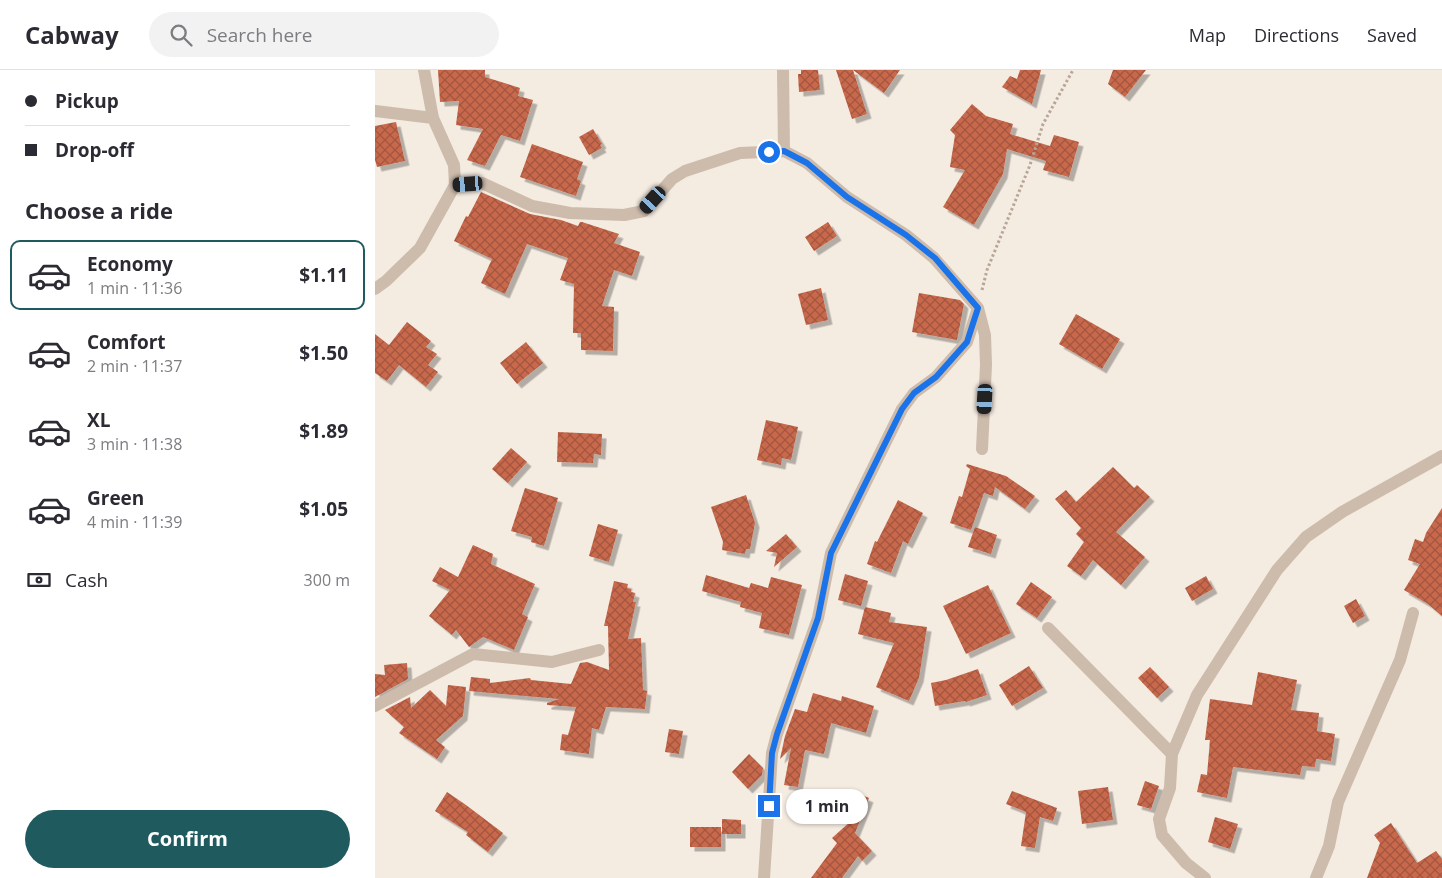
<!DOCTYPE html>
<html lang="en">
<head>
<meta charset="utf-8">
<style>
	body { margin:0; font-family:"Open Sans",sans-serif; background:#f2f2f3; color:#2b2b33; height:100vh; display:flex; flex-direction:column; font-size:19px; white-space:nowrap }
	* { box-sizing:border-box; margin:0 }
	p { font-size:16px; color:#7c7c81 }
	.icon { flex:none; width:28px; height:28px; fill:none; stroke:currentColor; stroke-width:2; stroke-linecap:round; stroke-linejoin:round }
	.map { position:relative; flex:1; overflow:hidden }
	.panel { display:flex; flex-direction:column; background:#fff; width:375px }
	.panel>* { flex:none }
	.top-card { display:grid; align-content:center; height:110px; padding:0 25px; background:#fff }
	.end { position:absolute; width:22px; height:22px; margin:-11px; border:6px solid #1a73e8; background:#fff; box-shadow:0 0 0 2px #fff }
	.from { border-radius:50% }
	.bubble { position:absolute; height:35px; border-radius:18px; background:#fff; box-shadow:0 1px 4px #0004; font-size:16px; font-weight:700; line-height:35px; text-align:center }
	.car { position:absolute; width:15px; height:30px; margin:-15px -8px; border-radius:6px; box-shadow:0 0 4px 1px #0007; background:linear-gradient(#222 24%,#8ab4d8 0 40%,#222 0 76%,#8ab4d8 0 86%,#222 0) }
	.top-card b { display:flex; align-items:center; gap:18px; height:48px; font-size:19px }
	.top-card b+b { border-top:1px solid #e1e1e2 }
	.top-card i { width:12px; height:12px; background:#2b2b33 }
	ul { padding:0; list-style:none }
	li { display:flex; align-items:center; gap:15px; height:70px; margin:0 10px 8px; padding:0 15px; border:2px solid transparent; border-radius:10px }
	li div { flex:1 }
	li b { display:block; font-size:19px }
	li em { font-style:normal; font-weight:700 }
	li.selected { border-color:#1f5a5e }
	li>.icon { width:45px; height:45px; stroke-width:1.5 }
	h2 { padding:0 25px; font-size:22px; line-height:60px }
	.pay { display:flex; align-items:center; gap:12px; height:55px; padding:0 25px; font-size:19px }
	.pay p { margin-inline-start:auto }
	.action { display:flex; gap:10px; margin-top:auto; padding:10px 25px }
	.action a { flex:1; height:58px; border-radius:30px; background:#1f5a5e; color:#fff; font-size:20px; font-weight:700; line-height:58px; text-align:center }
	header { display:flex; align-items:center; gap:30px; box-sizing:border-box; height:70px; padding:0 25px; background:#fff; border-bottom:1px solid #e1e1e2 }
	header strong { font-size:24px }
	nav { display:flex; gap:28px; margin-inline-start:auto; font-size:18px }
	.search { width:350px; height:45px; background:#f2f2f3; display:flex; align-items:center; gap:12px; box-sizing:border-box; padding:0 18px; border-radius:28px; color:#7c7c81; font-size:19px }
	main { display:flex; flex:1; min-height:0 }
	.map>svg:first-child { display:block }
	.building { fill:url(#building-cross-hatch); filter:url(#shadow) }
	.lines { fill:none; stroke-linecap:round; stroke-linejoin:round }
	.path { stroke:#b9a596; stroke-width:3; stroke-dasharray:2.5 2.5; stroke-linecap:butt }
	.minor { stroke:#cdbbac; stroke-width:12 }
	.route { stroke:#1a73e8; stroke-width:6 }
</style>
</head>
<body>
<header>
<strong>Cabway</strong>
<div class="search"><svg class="icon" aria-label="search" viewBox="0 0 24 24"><circle cx="10" cy="10" r="6"/><path d="M15 15l6 6"/></svg>Search here</div>
<nav><a>Map</a><a>Directions</a><a>Saved</a></nav>
</header>
<main>
<section class="panel">
<div class="top-card">
<b><i class="from"></i>Pickup</b>
<b><i></i>Drop-off</b>
</div>
<h2>Choose a ride</h2>
<ul>
<li class="selected"><svg class="icon" aria-label="car" viewBox="0 0 24 24"><path d="M5 17H2v-5l4-1 3-4h7l3 4 3 1v5h-3M9 17h6M6 11h13"/><circle cx="7" cy="17" r="2"/><circle cx="17" cy="17" r="2"/></svg><div><b>Economy</b><p>1 min · 11:36</p></div><em>$1.11</em></li>
<li><svg class="icon" aria-label="car" viewBox="0 0 24 24"><path d="M5 17H2v-5l4-1 3-4h7l3 4 3 1v5h-3M9 17h6M6 11h13"/><circle cx="7" cy="17" r="2"/><circle cx="17" cy="17" r="2"/></svg><div><b>Comfort</b><p>2 min · 11:37</p></div><em>$1.50</em></li>
<li><svg class="icon" aria-label="car" viewBox="0 0 24 24"><path d="M5 17H2v-5l4-1 3-4h7l3 4 3 1v5h-3M9 17h6M6 11h13"/><circle cx="7" cy="17" r="2"/><circle cx="17" cy="17" r="2"/></svg><div><b>XL</b><p>3 min · 11:38</p></div><em>$1.89</em></li>
<li><svg class="icon" aria-label="car" viewBox="0 0 24 24"><path d="M5 17H2v-5l4-1 3-4h7l3 4 3 1v5h-3M9 17h6M6 11h13"/><circle cx="7" cy="17" r="2"/><circle cx="17" cy="17" r="2"/></svg><div><b>Green</b><p>4 min · 11:39</p></div><em>$1.05</em></li>
</ul>
<div class="pay"><svg class="icon" aria-label="cash" viewBox="0 0 24 24"><path d="M3 7h18v10H3z"/><circle cx="12" cy="12" r="2"/></svg>Cash<p>300 m</p></div>
<div class="action"><a>Confirm</a></div>
</section>
<div class="map">
<svg width="1067" height="808" viewBox="0 0 1067 808">
	<defs>
		<pattern id="building-cross-hatch" width="8" height="8" patternUnits="userSpaceOnUse" patternTransform="scale(1.25)"><rect width="8" height="8" fill="#c8694b"/><path d="M0 0l8 8M0 8l8-8" fill="none" stroke="#a4573f"/></pattern>
		<filter id="shadow"><feDropShadow dx="4.5" dy="4.5" stdDeviation="0" flood-color="#0004"/></filter>
	</defs>
	<rect width="100%" height="100%" fill="#f4ebe1"/>
	<path class="building" d="M 63,0 L 110,0 L 110,7 L 145,18 L 143,26 L 158,30 L 145,71 L 126,65 L 110,96 L 92,90 L 108,59 L 81,55 L 84,31 L 65,32 Z
		M 426,0 L 443,0 L 445,20 L 424,22 L 423,4 L 426,4 Z
		M 461,0 L 525,0 L 509,23 L 478,0 L 492,44 L 477,49 Z
		M 645,0 L 666,0 L 657,34 L 627,17 L 635,6 L 642,9 Z
		M 738,0 L 771,0 L 750,27 L 733,14 Z
		M 597,34 L 611,46 L 638,54 L 635,64 L 675,76 L 679,65 L 704,72 L 694,107 L 668,100 L 671,91 L 632,79 L 628,104 L 599,155 L 568,137 L 590,100 L 575,97 L 580,65 L 575,60 Z
		M 21,52 L 30,91 L 2,97 L 0,90 L 0,56 Z
		M 218,59 L 227,74 L 225,75 L 227,78 L 214,85 L 204,67 Z
		M 157,74 L 208,92 L 202,109 L 206,111 L 201,126 L 145,107 Z
		M 106,122 L 155,144 L 186,150 L 203,156 L 205,152 L 207,152 L 244,164 L 239,173 L 265,182 L 257,206 L 239,200 L 227,236 L 239,237 L 238,281 L 206,280 L 206,263 L 198,263 L 199,214 L 185,210 L 193,188 L 152,174 L 130,224 L 106,213 L 117,189 L 79,171 L 91,146 L 93,147 Z
		M 453,152 L 462,166 L 439,181 L 430,167 Z
		M 446,218 L 453,250 L 431,255 L 423,224 Z
		M 544,223 L 585,230 L 589,234 L 582,270 L 537,262 Z
		M 701,244 L 745,269 L 727,299 L 684,274 Z
		M 32,252 L 56,271 L 51,277 L 62,284 L 53,295 L 63,302 L 51,317 L 24,295 L 12,311 L 0,303 L 0,264 L 14,275 Z
		M 151,272 L 168,293 L 142,314 L 125,293 Z
		M 391,350 L 423,357 L 416,390 L 407,388 L 406,395 L 382,390 Z
		M 183,362 L 227,364 L 226,385 L 219,384 L 218,393 L 182,392 Z
		M 136,378 L 152,392 L 133,413 L 117,399 Z
		M 592,394 L 631,406 L 660,426 L 650,439 L 620,417 L 618,426 L 609,423 L 596,460 L 575,453 L 584,426 L 587,427 L 595,399 L 591,396 Z
		M 738,397 L 759,418 L 762,415 L 775,427 L 741,462 L 770,487 L 746,515 L 718,490 L 706,506 L 692,496 L 709,472 L 701,464 L 706,458 L 680,429 L 691,420 L 701,432 Z
		M 150,418 L 183,428 L 169,476 L 156,472 L 157,467 L 136,461 Z
		M 371,425 L 380,453 L 375,479 L 371,479 L 370,484 L 347,480 L 348,472 L 336,437 Z
		M 523,430 L 548,443 L 533,474 L 528,471 L 516,503 L 492,494 L 500,471 L 502,472 Z
		M 1067,438 L 1067,546 L 1053,534 L 1029,520 L 1045,494 L 1033,490 L 1040,469 L 1048,472 L 1051,463 Z
		M 223,454 L 243,460 L 234,492 L 214,486 Z
		M 600,457 L 622,465 L 616,484 L 593,477 Z
		M 411,464 L 422,477 L 399,497 L 402,483 L 391,481 Z
		M 98,475 L 118,484 L 116,494 L 160,514 L 147,544 L 153,547 L 139,580 L 108,567 L 94,577 L 81,560 L 77,565 L 54,546 L 75,520 L 57,511 L 65,497 L 83,507 Z
		M 470,504 L 493,511 L 486,536 L 463,530 Z
		M 331,505 L 374,518 L 376,513 L 393,518 L 396,507 L 427,515 L 414,565 L 384,558 L 387,543 L 365,537 L 366,532 L 327,521 Z
		M 831,506 L 838,519 L 817,531 L 810,518 Z
		M 239,511 L 253,514 L 252,518 L 256,519 L 256,522 L 260,523 L 258,532 L 261,532 L 253,569 L 266,568 L 268,620 L 272,621 L 270,639 L 231,637 L 224,660 L 217,658 L 214,684 L 185,680 L 187,664 L 193,665 L 201,637 L 172,635 L 172,633 L 184,629 L 94,621 L 96,607 L 115,609 L 115,613 L 155,608 L 156,610 L 196,614 L 205,593 L 212,592 L 234,600 L 233,556 L 229,556 Z
		M 656,512 L 677,527 L 662,548 L 641,534 Z
		M 613,515 L 636,563 L 591,584 L 568,536 Z
		M 981,529 L 990,546 L 978,553 L 969,536 Z
		M 490,537 L 516,543 L 514,552 L 552,557 L 544,608 L 534,631 L 501,617 L 519,573 L 483,564 Z
		M 32,593 L 33,609 L 0,627 L 0,604 L 10,605 L 9,595 Z
		M 654,596 L 668,618 L 637,636 L 624,615 Z
		M 775,597 L 794,617 L 782,628 L 763,608 Z
		M 603,599 L 612,625 L 591,632 L 590,631 L 560,636 L 556,613 L 571,610 Z
		M 883,602 L 922,610 L 916,640 L 944,643 L 942,661 L 960,664 L 956,691 L 941,689 L 940,697 L 927,696 L 925,705 L 858,697 L 852,728 L 822,722 L 826,704 L 832,705 L 835,670 L 830,670 L 835,629 L 877,635 Z
		M 73,615 L 91,617 L 88,646 L 61,670 L 70,677 L 62,689 L 24,663 L 29,657 L 10,640 L 35,627 L 36,638 L 55,620 L 71,636 Z
		M 438,623 L 466,631 L 467,626 L 499,636 L 491,663 L 456,653 L 449,684 L 430,680 L 423,717 L 409,715 L 416,678 L 405,689 L 410,666 L 420,639 L 432,642 Z
		M 294,659 L 308,661 L 304,684 L 290,682 Z
		M 374,684 L 388,698 L 387,705 L 373,719 L 357,702 Z
		M 770,711 L 784,716 L 776,739 L 762,735 Z
		M 733,717 L 738,750 L 707,754 L 703,721 Z
		M 475,720 L 494,728 L 480,763 L 497,781 L 487,791 L 483,786 L 467,808 L 436,808 L 462,773 L 457,768 L 477,750 L 465,745 Z
		M 637,721 L 682,738 L 678,751 L 665,747 L 660,778 L 646,776 L 651,742 L 631,734 Z
		M 72,722 L 91,735 L 128,763 L 113,782 L 91,765 L 93,762 L 60,741 Z
		M 840,747 L 863,754 L 855,779 L 833,772 Z
		M 347,749 L 366,750 L 366,764 L 347,764 Z
		M 1016,753 L 1042,793 L 1061,781 L 1067,789 L 1067,808 L 992,808 L 1005,773 L 999,765 Z
		M 315,757 L 346,757 L 346,777 L 315,777 Z"/>
	<g class="lines">
		<path class="path" d="M 607,220 L 612,200 L 655,95 L 668,54 L 698,0"/>
		<path class="minor" d="M 408,0 L 409,81
			M 0,41 L 58,48
			M 80,115 L 107,113 L 157,136 L 195,143 L 249,145 L 269,141 L 297,109 L 310,101 L 365,83 L 409,81 L 432,93 L 472,127 L 531,165 L 559,188 L 603,238 L 610,265 L 611,295 L 607,379
			M 0,219 L 11,211 L 45,178 L 80,115 L 79,95 L 58,48 L 49,0
			M 673,558 L 797,684 L 795,718 L 784,749 L 787,765 L 811,793 L 830,808
			M 0,636 L 98,584 L 177,592 L 224,580
			M 797,684 L 822,625 L 902,500 L 931,467 L 967,442 L 1067,386
			M 389,808 L 397,683 L 402,664 L 443,548 L 456,483 L 527,339 L 539,323 L 561,307 L 592,272 L 603,238
			M 941,808 L 954,776 L 963,732 L 1025,590 L 1038,543"/>
	</g>
	<g class="lines">
		<path class="route" d="M 394,736 L 397,683 L 402,664 L 443,548 L 456,483 L 527,339 L 539,323 L 561,307 L 592,272 L 603,238 L 560,188 L 531,165 L 472,127 L 432,93 L 409,81 L 394,82"/>
	</g>
</svg>
<i class="end from" style="left:394px;top:82px"></i>
<i class="end" style="left:394px;top:736px"></i>
<div class="bubble" style="left:411px;top:719px;width:82px">1 min</div>
<i class="car" style="left:93px;top:114px;rotate:266deg"></i>
<i class="car" style="left:278px;top:130px;rotate:222deg"></i>
<i class="car" style="left:610px;top:329px;rotate:183deg"></i>
</div>
</main>
</body>
</html>
